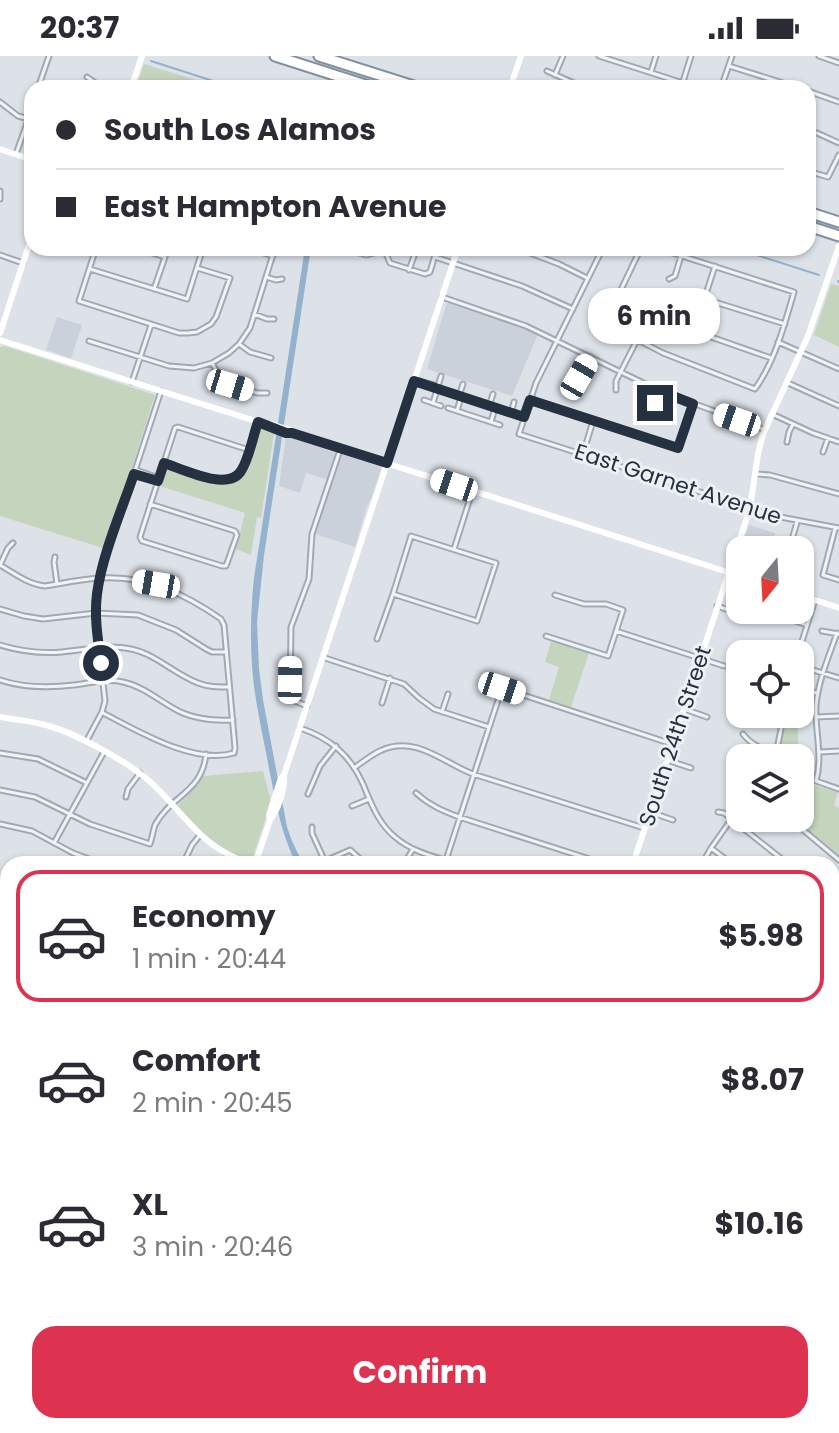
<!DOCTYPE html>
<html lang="en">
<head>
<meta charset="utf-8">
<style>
	body { margin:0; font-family:Poppins,sans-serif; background:#f2f2f3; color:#2b2b33; height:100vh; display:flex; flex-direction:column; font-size:30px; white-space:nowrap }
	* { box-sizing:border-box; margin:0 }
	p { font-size:26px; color:#7c7c81 }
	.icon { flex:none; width:44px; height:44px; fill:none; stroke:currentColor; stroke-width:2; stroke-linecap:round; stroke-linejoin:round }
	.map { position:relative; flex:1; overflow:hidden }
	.details { position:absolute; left:0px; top:800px; width:840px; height:578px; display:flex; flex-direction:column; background:#fff; border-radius:24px 24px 0 0; box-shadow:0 2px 6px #0004 }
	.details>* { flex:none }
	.hud { position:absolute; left:24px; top:24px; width:792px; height:176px; border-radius:24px; box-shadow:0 2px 6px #0004; display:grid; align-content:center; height:176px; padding:0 32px; background:#fff }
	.needle { width:52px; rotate:198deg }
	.buttons { position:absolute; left:726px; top:480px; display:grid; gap:16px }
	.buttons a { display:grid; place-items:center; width:88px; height:88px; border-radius:16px; background:#fff; box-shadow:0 2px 6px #0004; font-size:40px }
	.end { position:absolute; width:36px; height:36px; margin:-18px; border:10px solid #253041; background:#fff; box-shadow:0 0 0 4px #fff }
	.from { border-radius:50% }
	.bubble { position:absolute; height:56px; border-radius:24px; background:#fff; box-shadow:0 2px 6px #0004; font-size:26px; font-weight:700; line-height:56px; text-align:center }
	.car { position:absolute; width:24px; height:48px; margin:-24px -12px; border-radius:10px; box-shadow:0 0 6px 2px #0007; background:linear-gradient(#fff 24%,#345 0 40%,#fff 0 76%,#345 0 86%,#fff 0) }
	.hud b { display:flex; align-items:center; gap:28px; height:76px; font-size:30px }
	.hud b+b { border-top:2px solid #e1e1e2 }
	.hud i { width:20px; height:20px; background:#2b2b33 }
	ul { padding:14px 0 0; list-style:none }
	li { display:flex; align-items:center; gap:24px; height:132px; margin:0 16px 12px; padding:0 16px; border:4px solid transparent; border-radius:24px }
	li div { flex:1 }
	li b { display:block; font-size:30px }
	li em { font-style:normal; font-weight:700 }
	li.selected { border-color:#dd3351 }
	li>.icon { width:72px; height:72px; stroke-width:1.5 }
	.action { display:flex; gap:16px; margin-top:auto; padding:16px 32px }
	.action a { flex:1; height:92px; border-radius:24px; background:#dd3351; color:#fff; font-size:32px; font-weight:700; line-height:92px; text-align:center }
	.status { display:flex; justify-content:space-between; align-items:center; height:56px; padding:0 40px; background:#fff; direction:ltr }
	.status svg { height:22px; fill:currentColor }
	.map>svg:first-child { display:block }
	.built { fill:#cbd1db }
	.green { fill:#c4d4bd }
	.water { fill:#94b1cd }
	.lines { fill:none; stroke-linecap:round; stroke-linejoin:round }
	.stream { stroke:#94b1cd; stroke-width:2 }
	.canal { stroke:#94b1cd; stroke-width:4 }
	.street-casing { stroke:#a2a9b3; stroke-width:7 }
	.primary-casing { stroke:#9ba6b6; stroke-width:11 }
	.highway-casing { stroke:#8390a1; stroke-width:13 }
	.street { stroke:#f0f3f7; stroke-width:3 }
	.secondary { stroke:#fff; stroke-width:6 }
	.primary { stroke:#fff; stroke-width:7 }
	.highway { stroke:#fff; stroke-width:9 }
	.route { stroke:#253041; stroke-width:10 }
	.labels { text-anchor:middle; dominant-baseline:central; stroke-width:6; stroke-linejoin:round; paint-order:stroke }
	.street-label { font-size:22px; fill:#253041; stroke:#edf1f6 }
</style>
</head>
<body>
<div class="status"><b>20:37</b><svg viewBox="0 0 49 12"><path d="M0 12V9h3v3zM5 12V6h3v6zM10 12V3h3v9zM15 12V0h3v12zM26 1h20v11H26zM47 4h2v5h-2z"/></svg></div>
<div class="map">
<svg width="839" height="1377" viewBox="0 0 839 1377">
	<rect width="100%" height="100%" fill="#dde2e9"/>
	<path class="built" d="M 449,246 L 518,269 L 538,278 L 512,340 L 427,313 L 446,249 Z
		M 57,261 L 82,269 L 71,302 L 46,294 Z
		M 286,380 L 336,397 L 328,424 L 306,417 L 300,437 L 279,430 Z
		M 343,398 L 378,409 L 381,413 L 371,443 L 367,450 L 355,491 L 315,478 L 340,400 Z
		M 749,469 L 775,477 L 770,494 L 741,494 Z
		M 832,929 L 839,931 L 839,1020 L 832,1021 Z
		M 839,1178 L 839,1293 L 836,1299 L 833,1299 L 832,1200 Z
		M 0,1357 L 8,1359 L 8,1370 L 42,1370 L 63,1377 L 0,1377 Z"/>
	<path class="green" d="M 144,8 L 222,32 L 136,32 Z
		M 831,228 L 839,230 L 839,291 L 814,279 Z
		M 5,290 L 155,339 L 106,493 L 0,460 L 0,291 Z
		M 261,372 L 274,377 L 261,462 L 257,461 L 251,499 L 236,493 L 245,457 L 160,430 L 165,414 L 168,412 C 190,419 230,441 245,415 C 252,402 253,385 261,372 Z
		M 552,582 L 590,594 L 570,654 L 548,647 L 559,611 L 545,606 Z
		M 787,658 L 797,658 L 799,702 L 776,702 L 785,672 Z
		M 263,715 L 271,746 L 253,801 L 250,805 C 217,795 199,773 177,750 L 198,728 L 203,720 Z
		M 800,716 L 810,718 L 810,723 L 813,729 L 838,736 L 834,749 L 839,752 L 839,800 L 793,762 L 800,762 Z"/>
	<path class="water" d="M 305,192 L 311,192 L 264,499 L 257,566 L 259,613 L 263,644 L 287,771 L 292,785 L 303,808 L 296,808 C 280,775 275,742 268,707 C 262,675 254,642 252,609 C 250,580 251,551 254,522 Z"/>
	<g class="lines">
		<path class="stream" d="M 151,5 L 235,32
			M 735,192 L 819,219
			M 838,225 L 839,226"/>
		<path class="canal" d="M 476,1370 L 480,1377"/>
		<g class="street-casing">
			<path id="street" d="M 599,0 L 683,27
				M 819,0 L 839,7
				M 729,10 L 799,32
				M 547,15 L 585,32
				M 651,16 L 656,0
				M 555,19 L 563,0
				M 87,21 L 97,28 L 95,32
				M 38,32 L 49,0
				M 681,32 L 691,0
				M 721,32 L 732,0
				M 808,35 L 839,46
				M 0,46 L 18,60 L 29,63
				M 817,77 L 839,87
				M 16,98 L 32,53
				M 808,115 L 828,121 L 839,99
				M 0,135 L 0,143
				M 96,192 L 79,245 L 179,277 L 188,277 L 197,276 L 211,268 L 216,261 L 230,222 L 197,212
				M 137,192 L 165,201 L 154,233
				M 249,192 L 273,200
				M 342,192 L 366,199 L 393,192
				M 517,192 L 559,208 L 587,222
				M 603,192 L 536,327 L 519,378 L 775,460 L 839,472
				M 641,192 L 605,267 L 663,297 L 755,333 C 775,305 784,270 794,236 L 657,192
				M 385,195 L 390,207 L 425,218 L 430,216 L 435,199 L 434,194 L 430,192
				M 0,199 L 23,207
				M 435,201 L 522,230 L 573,253
				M 90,213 L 187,243 L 203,192
				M 409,214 L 417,192
				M 266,221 L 276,224 L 282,223
				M 669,223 L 675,220 L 681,200
				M 620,238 L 694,275 L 771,302
				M 442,241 L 526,270 L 660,335 L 763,373
				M 705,243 L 785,268
				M 254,258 L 267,263 L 274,263
				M 694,275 L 715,210
				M 89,285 L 169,310 L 194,312 L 212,307 L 229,297 L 239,288 L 250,272 L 275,192
				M 778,286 L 839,313
				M 239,288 L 250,296 L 271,302
				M 212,307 L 221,323 L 225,326 L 257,337 L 267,337
				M 579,321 L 591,301
				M 414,325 L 524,361
				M 419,325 L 434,329 L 437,333
				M 132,326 L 151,269
				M 788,327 L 839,350
				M 616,334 L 616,325 L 637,284
				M 459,340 L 463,328
				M 424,344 L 441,350
				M 530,344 L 678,392 L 693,349
				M 433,347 L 441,320
				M 655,347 L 660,335
				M 489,350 L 493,338
				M 448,352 L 500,369
				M 457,355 L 461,341
				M 511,357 L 514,346
				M 774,359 L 813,377 L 839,386
				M 491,366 L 495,352
				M 787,386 L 789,376 L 793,368
				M 823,396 L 828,382
				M 583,398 L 593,365
				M 164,407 C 177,411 215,427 227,424 C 234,423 238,418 242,413 L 258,366
				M 136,414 L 159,422
				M 134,418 L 157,425
				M 757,418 L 770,419 L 839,438
				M 150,448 L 235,475 L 237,479 L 226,510 L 222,510 L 142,485 L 140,481 L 175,372 L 178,371 L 249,394
				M 835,473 L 823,519 L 839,524
				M 411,480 L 496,507 L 477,565 L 393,538 Z
				M 454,493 L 472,436
				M 789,494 L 797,466
				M 55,501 L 54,506 L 57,528
				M 0,509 C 15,518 28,528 45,530 C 64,527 82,523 101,522 C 146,519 185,538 221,563 L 224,569 L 235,692 L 234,697
				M 0,509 L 8,492 L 13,487
				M 717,550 L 740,558
				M 0,553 L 24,560 L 43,563 L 96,557 L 138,559 L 176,574 L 206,593 L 212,596 L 225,596
				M 781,563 L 787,562 L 807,569
				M 616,575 L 724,610
				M 822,575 L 839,578
				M 837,577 C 829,600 818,625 816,650 C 815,676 823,700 816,725 L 839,733
				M 546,580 L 608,600 L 623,554 L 606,548 L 584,548 L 555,539
				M 377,583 L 393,538
				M 0,589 C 20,595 41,598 62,596 C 85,594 107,588 131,593 C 156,598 174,618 198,627 C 208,631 218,631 229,631
				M 798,598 L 815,544
				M 325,602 L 404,628 L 419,642 L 434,653 L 489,671
				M 800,610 L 839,622
				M 0,624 C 24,632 49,632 74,629 C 91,627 107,622 123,626 C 142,630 157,643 173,652 C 191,663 212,665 233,664
				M 803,635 L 818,637
				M 382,647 L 390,622
				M 307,650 L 290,643 L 291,571 L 309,523 L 312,478 L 340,394
				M 684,653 L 707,661
				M 442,656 L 448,638
				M 103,657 C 138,675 194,709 234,697
				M 816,661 L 839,660
				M 300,672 C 330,682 350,699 363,728 C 371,747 378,767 395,781 C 412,796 436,801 457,808
				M 743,678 C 751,689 763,693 775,698
				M 87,684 L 102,656 L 105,645 L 97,574 L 97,542 L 100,522 L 161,335
				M 820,696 L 839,695
				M 0,697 L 38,703 L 87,727
				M 773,702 L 778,688 L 784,658
				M 667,704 L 691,712
				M 354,712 C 363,706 372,698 382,694 C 416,679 444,707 473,718 L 644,772
				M 731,718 L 740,725
				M 0,734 L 35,741 L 90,768 L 150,788 C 152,782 153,775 155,769 C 171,739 202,737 206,698
				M 416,737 C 429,749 443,755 459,761 L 605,808
				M 308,738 L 320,710 L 336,690
				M 126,741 L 128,733 L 140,717
				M 352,750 L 369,743
				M 650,756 L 673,764
				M 718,756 L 724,757 L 788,808
				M 789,762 L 839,804
				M 0,768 L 32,775 L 73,797 L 102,808
				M 312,771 L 312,777 L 326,808
				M 54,787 L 104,696
				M 711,792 L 732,808
				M 446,804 L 502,632 L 672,688
				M 325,805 L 350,794 L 366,808
				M 183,808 L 192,789 L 200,779
				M 224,808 L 227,799
				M 404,808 L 413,793
				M 702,808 L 711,792 L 740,751
				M 0,836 L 7,814
				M 0,839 L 8,842
				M 832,840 L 839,843
				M 832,896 L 839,876
				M 832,929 L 839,931
				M 0,971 L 8,947
				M 832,1021 L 839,1020
				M 832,1056 L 839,1055
				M 832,1092 L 839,1090
				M 832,1134 L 839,1136
				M 299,1370 L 317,1375 L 347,1376
				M 508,1370 L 511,1377
				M 656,1370 L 677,1377
				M 767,1370 L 789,1377
				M 640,1377 L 640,1370"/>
		</g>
		<g class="primary-casing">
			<path id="primary" d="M 832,1324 L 839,1303
				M 832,1348 L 839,1327
				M 815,1377 L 817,1370
				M 822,1377 L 825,1370"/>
		</g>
		<g class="highway-casing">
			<path id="highway" d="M 275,0 L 375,32
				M 319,0 L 420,32
				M 808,156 L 839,166
				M 808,170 L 839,180"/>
		</g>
		<use href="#street" class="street"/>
		<path class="secondary" d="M 131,32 L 142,0
			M 510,32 L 521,0
			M 0,93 L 32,104
			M 0,277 L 32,180
			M 0,284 L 268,369 C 273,374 286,379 292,377
			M 268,369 L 271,368 L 290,374 L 292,377 L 740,520
			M 800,539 L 839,552
			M 0,661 C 16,664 33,665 49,670 C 77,678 124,704 147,723 C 185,756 198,791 251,808
			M 270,764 C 278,754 285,733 284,719 L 458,192
			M 255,808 L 270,764 L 269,759 L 281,722 L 284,719
			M 633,808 L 750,452 L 758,398 L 763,378 L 808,280 L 839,190
			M 0,1039 L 8,1041
			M 67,1377 L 69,1370"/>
		<use href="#primary" class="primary"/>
		<use href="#highway" class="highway"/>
	</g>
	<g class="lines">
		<path class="route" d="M 101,607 C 98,584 94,561 97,538 C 102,499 121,456 134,418 L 158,425 L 164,407 C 183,413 228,436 241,415 C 249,403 253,380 258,366 L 286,377 L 292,377 L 387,407 L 414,325 L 524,361 L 530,344 L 678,392 L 693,348 L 660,335 L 655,347"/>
	</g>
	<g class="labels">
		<g class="street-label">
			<text transform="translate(678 428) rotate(18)">East Garnet Avenue</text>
			<text transform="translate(675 680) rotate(-72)">South 24th Street</text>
		</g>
	</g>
</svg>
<div class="buttons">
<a><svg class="needle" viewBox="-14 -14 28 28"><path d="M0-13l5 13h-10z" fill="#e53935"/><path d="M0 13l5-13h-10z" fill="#7c7c81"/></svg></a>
<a><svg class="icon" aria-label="locate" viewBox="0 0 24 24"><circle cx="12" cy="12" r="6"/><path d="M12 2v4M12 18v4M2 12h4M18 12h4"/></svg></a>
<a><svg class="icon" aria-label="layers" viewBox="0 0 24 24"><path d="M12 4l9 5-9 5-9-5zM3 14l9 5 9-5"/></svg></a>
</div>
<i class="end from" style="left:101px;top:607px"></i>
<i class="end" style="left:655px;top:347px"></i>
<div class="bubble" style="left:588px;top:232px;width:132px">6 min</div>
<i class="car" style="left:579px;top:321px;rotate:30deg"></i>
<i class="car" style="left:230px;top:329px;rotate:107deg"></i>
<i class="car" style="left:737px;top:364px;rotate:289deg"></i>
<i class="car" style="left:454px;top:429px;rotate:288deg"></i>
<i class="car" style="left:156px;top:528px;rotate:280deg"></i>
<i class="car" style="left:290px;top:624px;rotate:1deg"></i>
<i class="car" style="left:502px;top:632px;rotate:108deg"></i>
<div class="hud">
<b><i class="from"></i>South Los Alamos</b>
<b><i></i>East Hampton Avenue</b>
</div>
<section class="details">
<ul>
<li class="selected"><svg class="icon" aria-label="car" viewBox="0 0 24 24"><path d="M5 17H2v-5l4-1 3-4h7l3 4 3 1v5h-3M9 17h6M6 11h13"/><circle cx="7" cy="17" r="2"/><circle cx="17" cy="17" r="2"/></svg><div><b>Economy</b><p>1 min · 20:44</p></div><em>$5.98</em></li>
<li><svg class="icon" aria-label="car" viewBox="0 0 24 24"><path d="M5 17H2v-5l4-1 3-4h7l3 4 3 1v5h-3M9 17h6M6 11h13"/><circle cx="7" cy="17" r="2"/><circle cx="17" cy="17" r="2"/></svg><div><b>Comfort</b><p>2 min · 20:45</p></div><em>$8.07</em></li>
<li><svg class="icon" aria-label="car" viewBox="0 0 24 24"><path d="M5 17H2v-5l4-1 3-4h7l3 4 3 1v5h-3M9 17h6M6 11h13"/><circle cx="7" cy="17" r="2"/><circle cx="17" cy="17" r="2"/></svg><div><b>XL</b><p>3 min · 20:46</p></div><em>$10.16</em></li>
</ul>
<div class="action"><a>Confirm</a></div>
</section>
</div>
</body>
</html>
